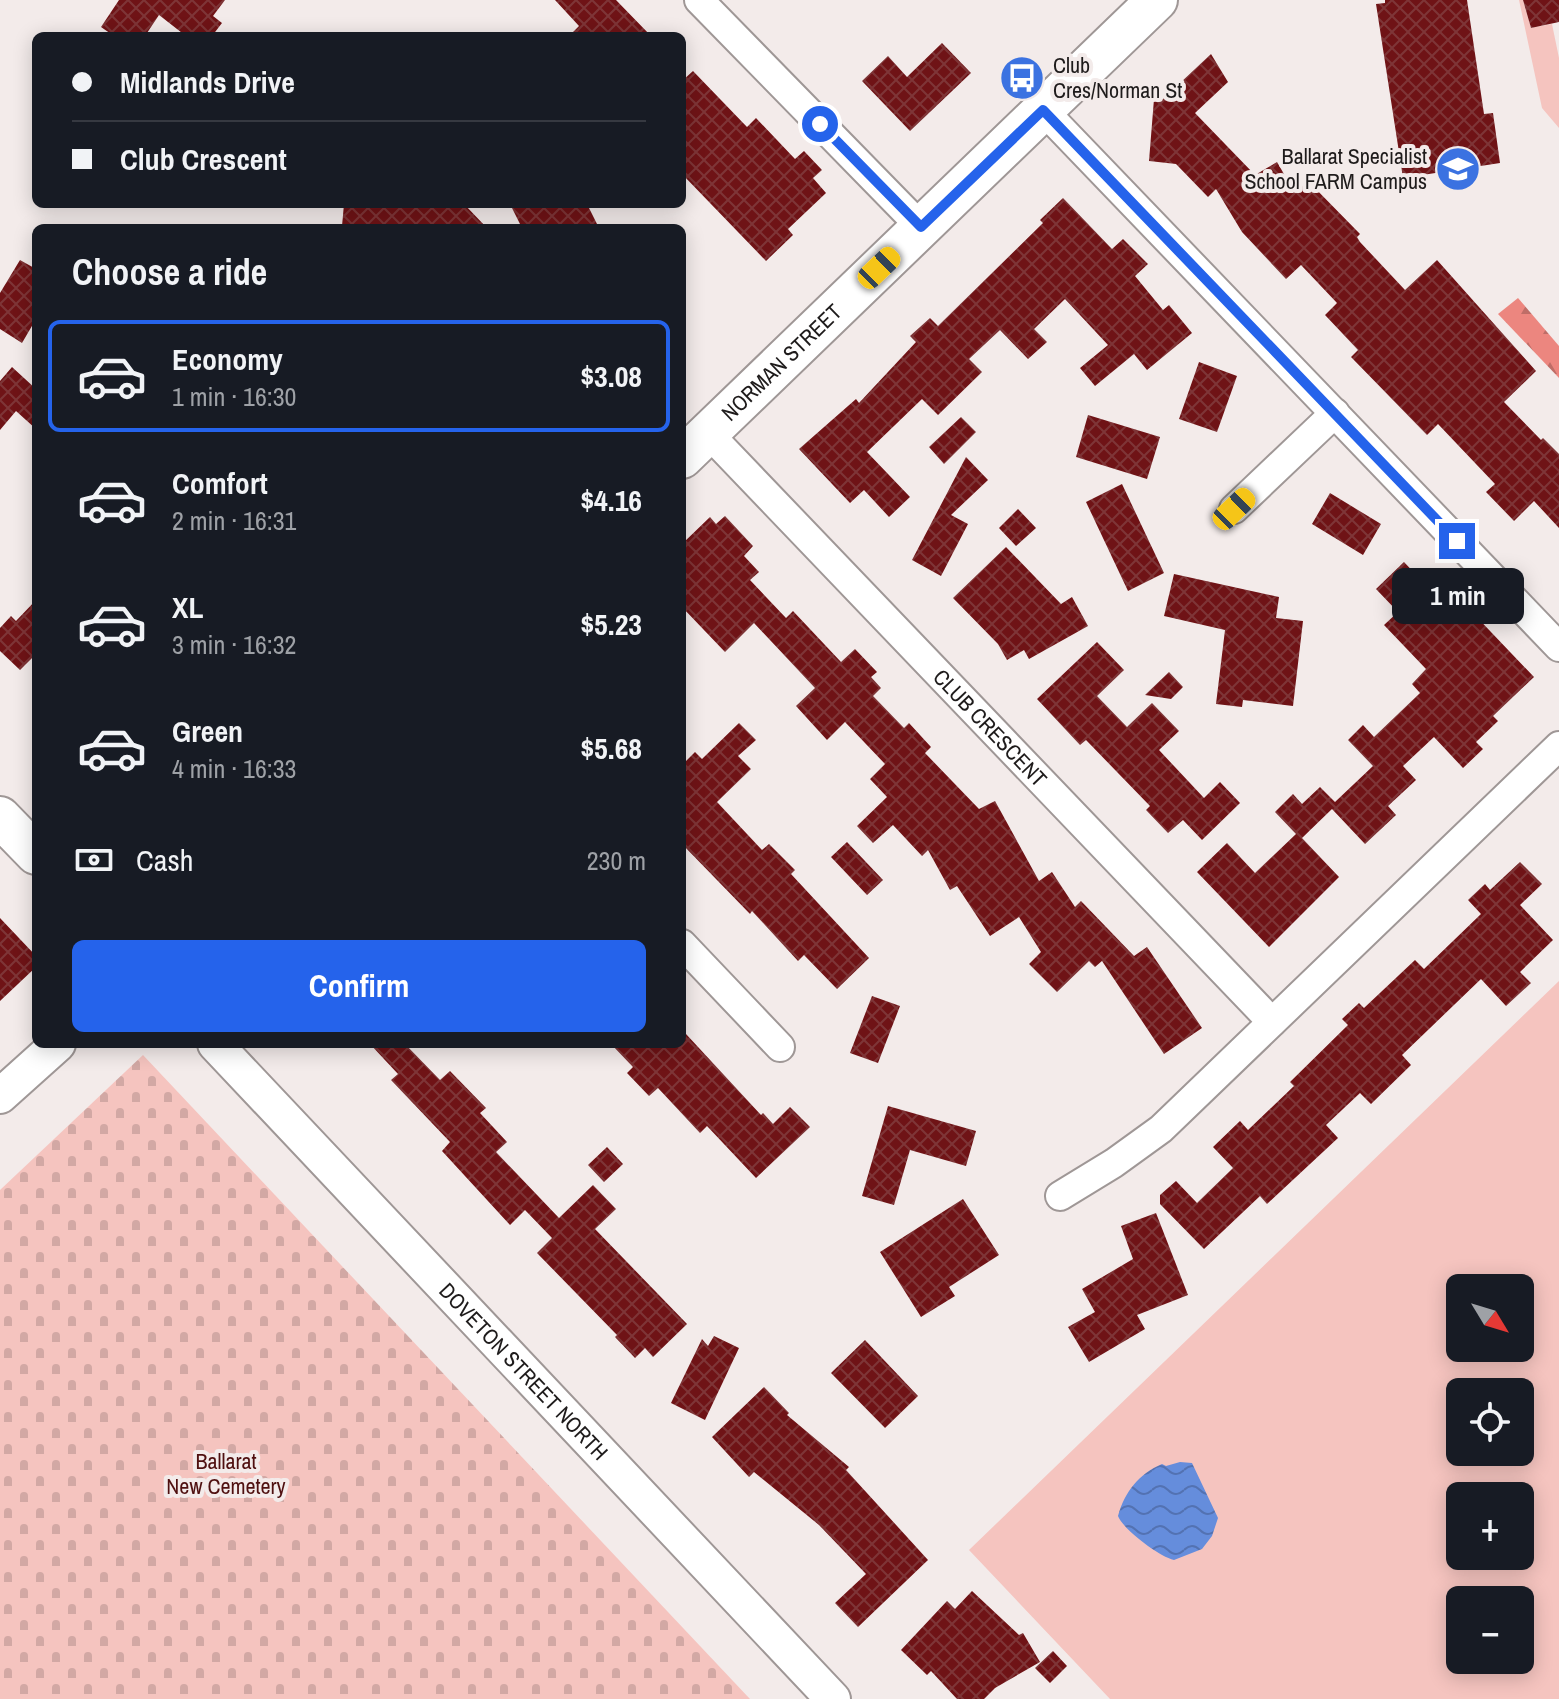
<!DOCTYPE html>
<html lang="en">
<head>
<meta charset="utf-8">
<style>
	body { margin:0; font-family:"Archivo Narrow",sans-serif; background:#242831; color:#f1f3f6; height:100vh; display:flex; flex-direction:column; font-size:30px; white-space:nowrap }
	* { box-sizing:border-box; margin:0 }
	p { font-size:26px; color:#9ea1a6 }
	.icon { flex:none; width:44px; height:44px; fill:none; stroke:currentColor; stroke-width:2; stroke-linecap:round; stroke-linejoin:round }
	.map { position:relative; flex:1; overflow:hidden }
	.panel { position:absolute; left:32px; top:224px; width:654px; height:824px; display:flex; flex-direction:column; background:#171b24; border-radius:12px; box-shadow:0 4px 20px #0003 }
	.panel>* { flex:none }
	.banner { position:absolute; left:32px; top:32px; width:654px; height:176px; border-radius:12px; box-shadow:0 4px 20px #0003; display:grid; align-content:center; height:176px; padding:0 40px; background:#171b24 }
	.needle { width:52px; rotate:128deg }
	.buttons { position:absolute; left:1446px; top:1274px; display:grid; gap:16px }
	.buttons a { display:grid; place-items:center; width:88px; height:88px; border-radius:12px; background:#171b24; box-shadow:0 4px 20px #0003; font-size:40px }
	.end { position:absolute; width:36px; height:36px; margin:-18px; border:10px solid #2563eb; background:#fff; box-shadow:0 0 0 4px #fff }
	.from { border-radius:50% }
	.bubble { position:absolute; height:56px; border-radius:12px; background:#171b24; box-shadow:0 4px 20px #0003; font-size:26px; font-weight:800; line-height:56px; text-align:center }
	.car { position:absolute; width:24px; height:48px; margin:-24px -12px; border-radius:10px; box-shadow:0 0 6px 2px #0007; background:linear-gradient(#f5c518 24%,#345 0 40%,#f5c518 0 76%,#345 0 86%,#f5c518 0) }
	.banner b { display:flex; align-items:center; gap:28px; height:76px; font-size:30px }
	.banner b+b { border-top:2px solid #363941 }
	.banner i { width:20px; height:20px; background:#f1f3f6 }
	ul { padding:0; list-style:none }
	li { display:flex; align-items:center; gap:24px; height:112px; margin:0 16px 12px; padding:0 24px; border:4px solid transparent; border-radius:12px }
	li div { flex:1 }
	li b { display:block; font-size:30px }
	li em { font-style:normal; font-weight:800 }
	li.current { border-color:#2563eb }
	li>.icon { width:72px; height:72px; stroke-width:1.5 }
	h2 { padding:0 40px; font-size:36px; line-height:96px }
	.pay { display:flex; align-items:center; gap:20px; height:88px; padding:0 40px; font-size:30px }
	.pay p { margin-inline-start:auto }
	.cta { display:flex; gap:16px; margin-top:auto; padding:16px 40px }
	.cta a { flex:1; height:92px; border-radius:12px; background:#2563eb; color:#fff; font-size:32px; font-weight:800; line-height:92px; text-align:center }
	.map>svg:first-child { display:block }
	.grass { fill:#f5c4bf; fill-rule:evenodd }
	.forest { fill:url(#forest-firs) }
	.cemetery { fill:url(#cemetery-stones) }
	.water { fill:url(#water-waves) }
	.building { fill:url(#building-cross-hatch) }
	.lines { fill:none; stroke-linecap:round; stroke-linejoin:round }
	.minor-casing { stroke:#9f9796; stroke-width:32 }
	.tertiary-casing { stroke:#9f9796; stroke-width:38 }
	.secondary-casing { stroke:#9f9796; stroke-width:44 }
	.minor { stroke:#fff; stroke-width:28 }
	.tertiary { stroke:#fff; stroke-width:34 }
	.secondary { stroke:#fff; stroke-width:40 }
	.route { stroke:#2563eb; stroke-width:10 }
	.labels { text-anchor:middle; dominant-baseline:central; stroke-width:8; stroke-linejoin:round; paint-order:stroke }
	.poi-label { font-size:22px; fill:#1e1b1b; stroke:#f3ebea; text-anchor:start }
	.street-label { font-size:22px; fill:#1e1b1b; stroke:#f3ebea }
	.park-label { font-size:22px; fill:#4f1010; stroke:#f3ebea }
</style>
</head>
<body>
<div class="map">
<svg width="1559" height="1699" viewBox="0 0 1559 1699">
	<defs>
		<pattern id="forest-firs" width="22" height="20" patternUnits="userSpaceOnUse" patternTransform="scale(2)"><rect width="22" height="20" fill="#ec867f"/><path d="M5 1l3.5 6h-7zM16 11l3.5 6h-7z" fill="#bf6d67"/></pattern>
		<pattern id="cemetery-stones" width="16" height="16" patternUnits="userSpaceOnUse" patternTransform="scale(2)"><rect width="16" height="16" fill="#f5c4bf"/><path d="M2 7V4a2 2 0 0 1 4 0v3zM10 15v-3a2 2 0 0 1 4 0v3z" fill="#d2a8a4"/></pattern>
		<pattern id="water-waves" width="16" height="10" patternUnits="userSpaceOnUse" patternTransform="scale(2)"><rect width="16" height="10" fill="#658ddc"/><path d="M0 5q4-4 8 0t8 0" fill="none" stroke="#5372b2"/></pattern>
		<pattern id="building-cross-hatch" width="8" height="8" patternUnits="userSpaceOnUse" patternTransform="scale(2)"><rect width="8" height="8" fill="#6f1316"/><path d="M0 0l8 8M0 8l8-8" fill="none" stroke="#7e3537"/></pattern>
	</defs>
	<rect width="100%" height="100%" fill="#f3ebea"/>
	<path class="grass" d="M 1519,0 L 1523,0 L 1531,28 L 1552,24 L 1559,58 L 1559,128 L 1542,108 Z
		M 1559,981 L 1559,1699 L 1110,1699 L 969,1550 ZM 1460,1288 L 1520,1288 L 1520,1348 L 1460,1348 ZM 1460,1392 L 1520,1392 L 1520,1452 L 1460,1452 ZM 1460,1496 L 1520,1496 L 1520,1556 L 1460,1556 ZM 1460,1600 L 1520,1600 L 1520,1660 L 1460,1660 Z"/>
	<path class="forest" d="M 1518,298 L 1559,346 L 1559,378 L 1498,314 Z"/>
	<path class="cemetery" d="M 143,1055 L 750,1699 L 0,1699 L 0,1190 Z"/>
	<path class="water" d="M 1180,1462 L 1192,1463 L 1218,1518 L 1212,1536 L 1202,1549 L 1174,1560 C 1158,1556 1123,1529 1118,1516 C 1125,1491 1139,1474 1162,1464 L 1166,1466 Z"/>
	<path class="building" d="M 119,0 L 225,0 L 213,16 L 222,23 L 212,36 L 186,36 L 159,15 L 145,36 L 114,36 L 101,27 Z
		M 555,0 L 616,0 L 651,36 L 569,36 L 579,26 Z
		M 1385,0 L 1467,0 L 1484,114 L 1493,113 L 1500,163 L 1403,178 L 1376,4 L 1385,3 Z
		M 1523,0 L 1559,0 L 1559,22 L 1531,28 Z
		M 942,43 L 971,73 L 910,131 L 862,81 L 888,56 L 907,77 Z
		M 1211,54 L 1228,82 L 1195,113 L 1255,175 L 1277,162 L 1295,193 L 1308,181 L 1360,234 L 1357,237 L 1360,242 L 1405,290 L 1437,260 L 1536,371 L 1504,402 L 1541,440 L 1543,438 L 1559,454 L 1559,528 L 1534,501 L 1514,521 L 1486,492 L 1495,484 L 1438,424 L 1427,435 L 1351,357 L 1358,350 L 1325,315 L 1337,303 L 1301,265 L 1286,279 L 1242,232 L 1216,189 L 1208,197 L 1176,164 L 1149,161 L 1154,99 L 1163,99 Z
		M 693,71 L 747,127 L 756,118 L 795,159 L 804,151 L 822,170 L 813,178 L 826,193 L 788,229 L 793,235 L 766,261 L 682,174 L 682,81 Z
		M 1063,198 L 1112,249 L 1123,239 L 1148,264 L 1135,276 L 1163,310 L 1169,305 L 1192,333 L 1147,370 L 1134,354 L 1095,386 L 1080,368 L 1108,345 L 1065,299 L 1034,329 L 1047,342 L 1028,359 L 1000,330 L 969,359 L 982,372 L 938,415 L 922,399 L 867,452 L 910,497 L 889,517 L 864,490 L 850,503 L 799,449 L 856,399 L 859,403 L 916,342 L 910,336 L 930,318 L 938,326 L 1043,223 L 1040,220 Z
		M 344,204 L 464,204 L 487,228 L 342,226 Z
		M 510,204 L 587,204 L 599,228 L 522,228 Z
		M 20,260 L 36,269 L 36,319 L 22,343 L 0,329 L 0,293 Z
		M 1199,362 L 1237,376 L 1217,432 L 1179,419 Z
		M 12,367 L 36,389 L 36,429 L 16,411 L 0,430 L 0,381 Z
		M 1088,415 L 1160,437 L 1147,479 L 1076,457 Z
		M 961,417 L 976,432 L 944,464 L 929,447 Z
		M 966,457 L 988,480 L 951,515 L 968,524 L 941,576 L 912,560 Z
		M 1122,484 L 1164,573 L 1128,591 L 1086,502 Z
		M 1330,493 L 1381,524 L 1363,555 L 1312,524 Z
		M 1018,509 L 1036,528 L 1016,546 L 999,528 Z
		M 725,516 L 753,546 L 744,556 L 759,572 L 750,580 L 786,618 L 793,611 L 841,662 L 855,649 L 877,672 L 871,677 L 881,688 L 873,696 L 904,728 L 909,723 L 931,747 L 925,753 L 979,809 L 995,801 L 1039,881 L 1052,872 L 1075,907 L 1081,901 L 1134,956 L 1147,947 L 1202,1028 L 1164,1054 L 1102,961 L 1095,967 L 1089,961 L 1057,992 L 1029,964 L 1041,952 L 1019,917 L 990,936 L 957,886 L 950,890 L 928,850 L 922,856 L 893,825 L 873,843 L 857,826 L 887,797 L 870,779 L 885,764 L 845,722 L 827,740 L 796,706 L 815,688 L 754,623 L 725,652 L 682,607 L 682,544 L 710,517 L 716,524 Z
		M 1006,547 L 1061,604 L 1072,597 L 1088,626 L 1029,659 L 1024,650 L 1007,660 L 998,644 L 953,598 Z
		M 1404,562 L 1422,581 L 1427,575 L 1465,614 L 1470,610 L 1534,677 L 1493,716 L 1498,721 L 1476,742 L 1483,749 L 1463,768 L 1434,737 L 1403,766 L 1416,780 L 1388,806 L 1396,815 L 1365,844 L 1332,809 L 1302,838 L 1339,877 L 1269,947 L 1197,872 L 1227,843 L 1255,873 L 1296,834 L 1275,812 L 1293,794 L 1302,804 L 1320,787 L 1335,802 L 1373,766 L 1348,740 L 1363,725 L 1374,737 L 1420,693 L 1412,684 L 1426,669 L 1384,625 L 1398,612 L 1376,589 Z
		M 1174,574 L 1279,597 L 1276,618 L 1303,621 L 1293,706 L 1243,700 L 1242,707 L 1216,704 L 1225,630 L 1164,616 Z
		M 36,600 L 36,654 L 20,670 L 0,651 L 0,628 L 11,616 L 16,621 Z
		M 1097,642 L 1124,670 L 1097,696 L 1127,727 L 1152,703 L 1179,731 L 1159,750 L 1204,798 L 1220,782 L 1240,803 L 1202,840 L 1183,820 L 1168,833 L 1146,810 L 1150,806 L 1086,740 L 1080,745 L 1037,699 Z
		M 1169,672 L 1183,687 L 1171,699 L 1145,695 Z
		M 739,723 L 756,740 L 738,756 L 751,769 L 717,802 L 762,850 L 769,844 L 795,870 L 791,874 L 869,958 L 837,989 L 804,955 L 798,961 L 752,911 L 750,914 L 682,844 L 682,765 L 695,752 L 702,759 Z
		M 847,842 L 883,880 L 867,895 L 831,857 Z
		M 1520,862 L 1542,884 L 1520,905 L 1553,940 L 1520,972 L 1531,983 L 1506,1006 L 1481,979 L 1402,1055 L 1411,1065 L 1371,1104 L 1360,1093 L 1326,1125 L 1338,1138 L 1267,1204 L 1260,1196 L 1204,1249 L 1160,1204 L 1160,1195 L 1176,1181 L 1197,1203 L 1233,1168 L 1213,1147 L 1240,1121 L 1248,1130 L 1294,1086 L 1290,1082 L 1348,1025 L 1342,1019 L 1359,1003 L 1364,1008 L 1415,960 L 1424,969 L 1481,914 L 1468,900 L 1485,884 L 1490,890 Z
		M 0,918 L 36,956 L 36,967 L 0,1001 Z
		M 872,996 L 900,1006 L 878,1063 L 850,1053 Z
		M 686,1034 L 761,1115 L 763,1113 L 773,1124 L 790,1107 L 810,1127 L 756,1178 L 707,1126 L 700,1133 L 658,1088 L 649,1096 L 627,1073 L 633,1067 L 611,1044 L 682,1044 L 682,1038 Z
		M 370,1044 L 405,1044 L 440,1080 L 450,1071 L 486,1108 L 480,1113 L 507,1142 L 496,1152 L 559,1218 L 593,1185 L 616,1209 L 595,1229 L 687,1324 L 653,1357 L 645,1348 L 635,1358 L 615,1337 L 617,1335 L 537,1253 L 552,1238 L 525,1210 L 510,1225 L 442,1151 L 450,1142 L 391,1080 L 398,1074 Z
		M 888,1106 L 976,1131 L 966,1166 L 910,1150 L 894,1205 L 862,1196 Z
		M 607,1147 L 623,1164 L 604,1182 L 588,1165 Z
		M 963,1199 L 999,1255 L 949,1287 L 955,1296 L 921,1317 L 880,1252 Z
		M 1156,1213 L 1188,1295 L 1137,1315 L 1145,1329 L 1089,1362 L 1068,1327 L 1095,1312 L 1082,1289 L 1133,1259 L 1121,1226 Z
		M 714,1336 L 739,1348 L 705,1420 L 671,1403 L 702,1339 L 708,1346 Z
		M 865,1340 L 918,1396 L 885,1428 L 831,1373 Z
		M 764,1387 L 789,1413 L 787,1415 L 849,1467 L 846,1470 L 928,1560 L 858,1627 L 835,1603 L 866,1574 L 819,1525 L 754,1472 L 749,1477 L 712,1437 Z
		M 972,1591 L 1019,1635 L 1023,1633 L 1040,1662 L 995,1688 L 984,1699 L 957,1699 L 931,1671 L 927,1675 L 901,1650 L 947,1601 L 955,1609 Z
		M 1053,1651 L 1067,1666 L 1050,1683 L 1035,1668 Z"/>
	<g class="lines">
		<g class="minor-casing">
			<g id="minor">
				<path d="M 699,0 L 921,227"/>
				<path d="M 1043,110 L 1559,647"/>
				<path id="s1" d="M 708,433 L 1272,1022"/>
				<path d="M 1234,509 L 1335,413"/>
				<path d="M 682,944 L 780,1047"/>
				<path d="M 1060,1196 L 1114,1163 L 1161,1129 L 1559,746"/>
			</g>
		</g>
		<g class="tertiary-casing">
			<g id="tertiary">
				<path id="s2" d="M 215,1044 L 833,1699"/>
				<path d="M 0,1096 L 58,1044"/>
			</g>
		</g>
		<g class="secondary-casing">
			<g id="secondary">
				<path id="s3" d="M 682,458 L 1157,0"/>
				<path d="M 0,817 L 36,854"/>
			</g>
		</g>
		<use href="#minor" class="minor"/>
		<use href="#tertiary" class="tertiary"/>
		<use href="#secondary" class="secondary"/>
	</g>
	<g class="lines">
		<path class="route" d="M 820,124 L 921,227 L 1043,110 L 1457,541"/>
	</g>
	<defs>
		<g id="bus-disc" transform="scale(2.3)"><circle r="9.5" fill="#3b72e1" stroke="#f3ebea"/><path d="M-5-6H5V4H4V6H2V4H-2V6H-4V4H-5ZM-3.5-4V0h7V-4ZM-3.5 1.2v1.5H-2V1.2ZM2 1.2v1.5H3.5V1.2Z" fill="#fff"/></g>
		<g id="school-disc" transform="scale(2.3)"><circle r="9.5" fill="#3b72e1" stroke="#f3ebea"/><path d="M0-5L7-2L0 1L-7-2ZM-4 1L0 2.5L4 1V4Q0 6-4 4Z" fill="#fff"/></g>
	</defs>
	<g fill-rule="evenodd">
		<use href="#bus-disc" x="1022" y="78"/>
		<use href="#school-disc" x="1458" y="169"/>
	</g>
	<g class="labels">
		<g class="poi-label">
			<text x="1053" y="65">Club<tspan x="1053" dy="25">Cres/Norman St</tspan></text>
			<text x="1427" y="156" text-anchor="end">Ballarat Specialist<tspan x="1427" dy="25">School FARM Campus</tspan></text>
		</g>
		<g class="street-label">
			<text stroke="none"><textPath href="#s3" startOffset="138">NORMAN STREET</textPath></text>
			<text stroke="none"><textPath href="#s1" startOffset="408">CLUB CRESCENT</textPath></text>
			<text stroke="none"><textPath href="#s2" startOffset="450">DOVETON STREET NORTH</textPath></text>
		</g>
		<g class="park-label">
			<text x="226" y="1461">Ballarat<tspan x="226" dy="25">New Cemetery</tspan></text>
		</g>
	</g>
</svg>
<div class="buttons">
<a><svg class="needle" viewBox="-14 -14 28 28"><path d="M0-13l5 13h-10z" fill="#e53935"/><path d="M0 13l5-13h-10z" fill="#9ea1a6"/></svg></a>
<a><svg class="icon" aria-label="locate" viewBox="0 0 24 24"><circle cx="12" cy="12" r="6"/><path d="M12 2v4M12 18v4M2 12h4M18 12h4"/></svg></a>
<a>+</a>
<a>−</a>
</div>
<i class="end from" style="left:820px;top:124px"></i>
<i class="end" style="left:1457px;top:541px"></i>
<div class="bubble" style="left:1392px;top:568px;width:132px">1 min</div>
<i class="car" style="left:879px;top:268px;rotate:46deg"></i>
<i class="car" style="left:1234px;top:509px;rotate:46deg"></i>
<div class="banner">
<b><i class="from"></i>Midlands Drive</b>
<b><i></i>Club Crescent</b>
</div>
<section class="panel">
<h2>Choose a ride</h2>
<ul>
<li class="current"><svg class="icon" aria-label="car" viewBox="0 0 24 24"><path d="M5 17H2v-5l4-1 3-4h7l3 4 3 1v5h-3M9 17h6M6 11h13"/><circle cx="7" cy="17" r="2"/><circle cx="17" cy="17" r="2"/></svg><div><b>Economy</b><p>1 min · 16:30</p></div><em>$3.08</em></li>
<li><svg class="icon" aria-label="car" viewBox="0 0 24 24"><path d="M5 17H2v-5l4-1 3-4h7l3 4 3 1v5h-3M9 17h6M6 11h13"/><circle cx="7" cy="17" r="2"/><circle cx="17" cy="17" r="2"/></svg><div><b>Comfort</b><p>2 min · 16:31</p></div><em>$4.16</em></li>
<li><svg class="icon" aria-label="car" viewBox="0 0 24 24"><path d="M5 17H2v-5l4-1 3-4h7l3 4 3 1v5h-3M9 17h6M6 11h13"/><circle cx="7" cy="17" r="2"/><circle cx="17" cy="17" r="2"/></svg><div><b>XL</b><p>3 min · 16:32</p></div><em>$5.23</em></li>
<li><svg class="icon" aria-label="car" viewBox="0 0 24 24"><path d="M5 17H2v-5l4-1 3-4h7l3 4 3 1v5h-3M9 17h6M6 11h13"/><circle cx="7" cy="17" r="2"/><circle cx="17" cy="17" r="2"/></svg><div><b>Green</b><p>4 min · 16:33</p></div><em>$5.68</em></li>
</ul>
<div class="pay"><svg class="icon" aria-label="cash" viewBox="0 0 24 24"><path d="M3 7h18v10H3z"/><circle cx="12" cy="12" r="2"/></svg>Cash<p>230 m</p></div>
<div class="cta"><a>Confirm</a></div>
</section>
</div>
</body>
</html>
